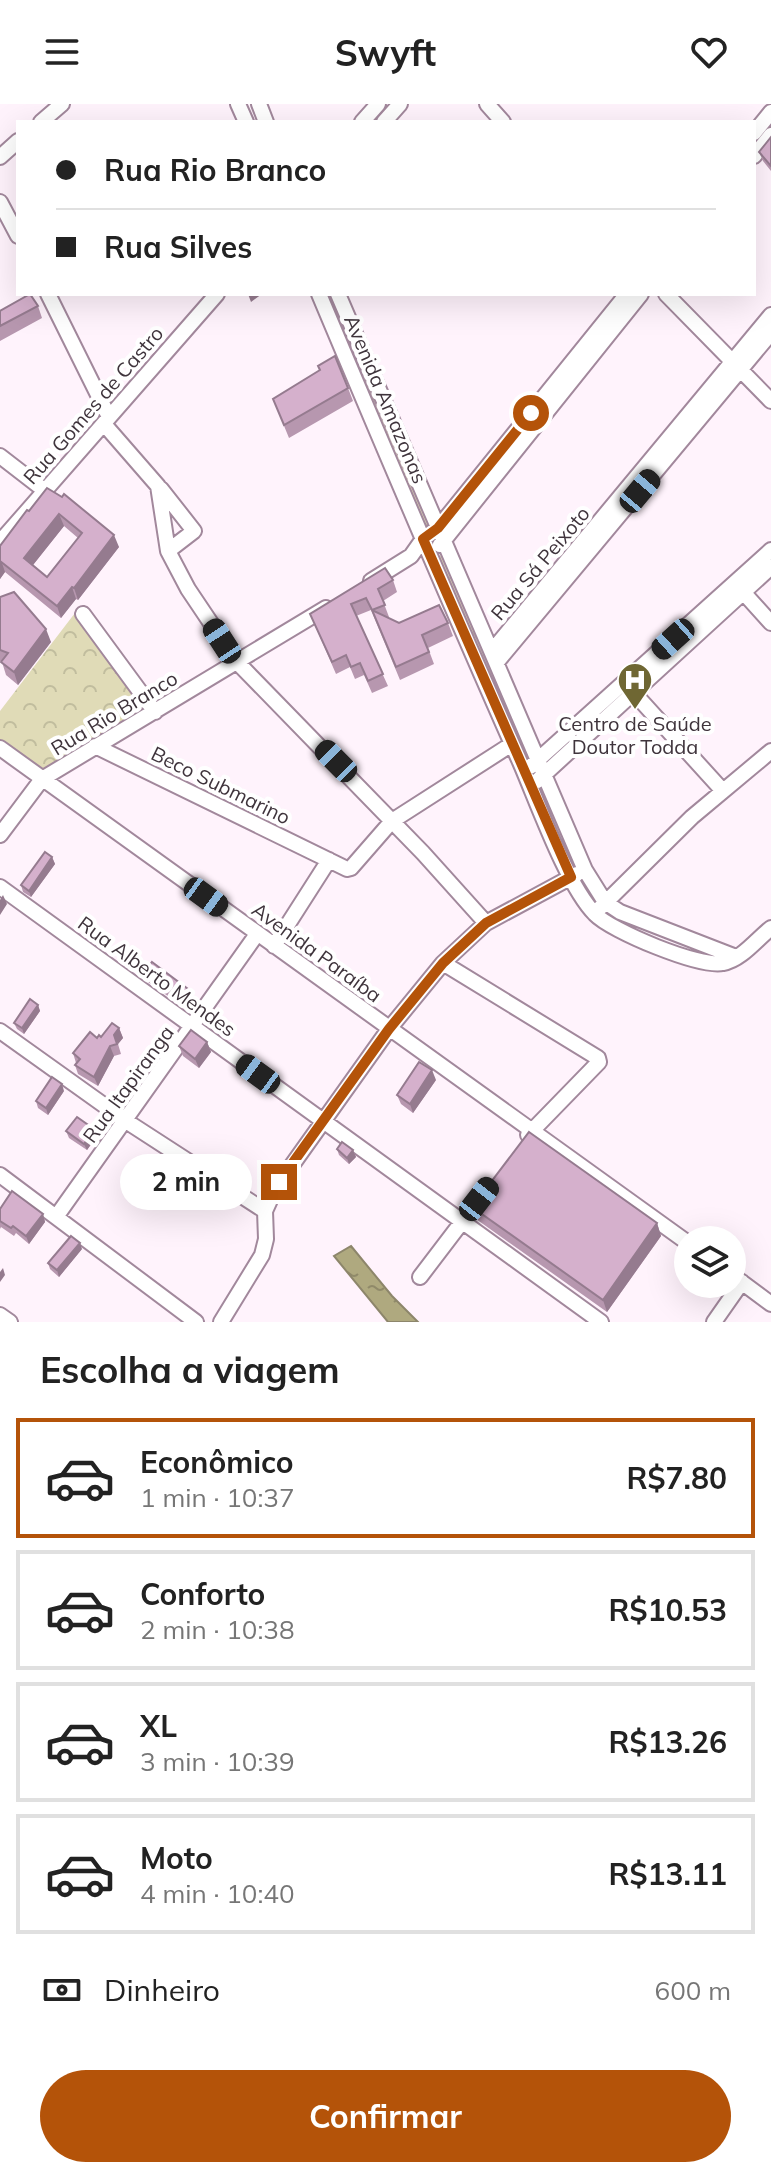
<!DOCTYPE html>
<html lang="pt">
<head>
<meta charset="utf-8">
<style>
	body { margin:0; font-family:Mulish,sans-serif; background:#f2f2f2; color:#222; height:100vh; display:flex; flex-direction:column; font-size:30px; white-space:nowrap }
	* { box-sizing:border-box; margin:0 }
	p { font-size:26px; color:#767676 }
	.icon { flex:none; width:44px; height:44px; fill:none; stroke:currentColor; stroke-width:2; stroke-linecap:round; stroke-linejoin:round }
	.map { position:relative; height:1218px; overflow:hidden }
	.panel { display:flex; flex-direction:column; background:#fff; flex:1 }
	.panel>* { flex:none }
	.hud { position:absolute; left:16px; top:16px; width:740px; height:176px; border-radius:0px; box-shadow:0 8px 32px #0002; display:grid; align-content:center; height:176px; padding:0 40px; background:#fff }
	.fabs { position:absolute; left:674px; top:1122px; display:grid; gap:16px }
	.fabs a { display:grid; place-items:center; width:72px; height:72px; border-radius:50%; background:#fff; box-shadow:0 8px 32px #0002; font-size:40px }
	.end { position:absolute; width:36px; height:36px; margin:-18px; border:10px solid #b45309; background:#fff; box-shadow:0 0 0 4px #fff }
	.from { border-radius:50% }
	.bubble { position:absolute; height:56px; border-radius:28px; background:#fff; box-shadow:0 8px 32px #0002; font-size:26px; font-weight:700; line-height:56px; text-align:center }
	.car { position:absolute; width:24px; height:48px; margin:-24px -12px; border-radius:10px; box-shadow:0 0 6px 2px #0007; background:linear-gradient(#222 24%,#8ab4d8 0 40%,#222 0 76%,#8ab4d8 0 86%,#222 0) }
	.hud b { display:flex; align-items:center; gap:28px; height:76px; font-size:30px }
	.hud b+b { border-top:2px solid #e0e0e0 }
	.hud i { width:20px; height:20px; background:#222 }
	ul { padding:0; list-style:none }
	li { display:flex; align-items:center; gap:24px; height:120px; margin:0 16px 12px; padding:0 24px; border:4px solid #e0e0e0; border-radius:0px }
	li div { flex:1 }
	li b { display:block; font-size:30px }
	li em { font-style:normal; font-weight:700 }
	li.selected { border-color:#b45309 }
	li>.icon { width:72px; height:72px; stroke-width:1.5 }
	h2 { padding:0 40px; font-size:36px; line-height:96px }
	.pay { display:flex; align-items:center; gap:20px; height:88px; padding:0 40px; font-size:30px }
	.pay p { margin-inline-start:auto }
	.primary-button { display:flex; gap:16px; margin-top:auto; padding:16px 40px }
	.primary-button a { flex:1; height:92px; border-radius:48px; background:#b45309; color:#fff; font-size:32px; font-weight:700; line-height:92px; text-align:center }
	header { display:flex; justify-content:space-between; align-items:center; height:104px; padding:0 40px; background:#fff; font-size:36px; font-weight:700 }
	.map>svg:first-child { display:block }
	.park { fill:url(#park-crowns) }
	.water { fill:url(#water-ripples); stroke:#8d866b; stroke-width:2 }
	.lines { fill:none; stroke-linecap:round; stroke-linejoin:round }
	.minor-casing { stroke:#a2889c; stroke-width:18 }
	.minor { stroke:#fff; stroke-width:14 }
	.wall { fill:#b797af; fill-rule:evenodd }
	.shaded-wall { fill:#957b8f }
	.building { fill:#d5b0cc; stroke:#957b8f; stroke-width:2; fill-rule:evenodd }
	.route { stroke:#b45309; stroke-width:10 }
	.labels { text-anchor:middle; dominant-baseline:central; stroke-width:8; stroke-linejoin:round; paint-order:stroke }
	.street-label { font-size:20px; fill:#3f343c; stroke:#fff }
	.poi-label { font-size:20px; fill:#3f343c; stroke:#fff }
</style>
</head>
<body>
<header><svg class="icon" aria-label="menu" viewBox="0 0 24 24"><path d="M4 6h16M4 12h16M4 18h16"/></svg>Swyft<svg class="icon" aria-label="heart" viewBox="0 0 24 24"><path d="M12 20l-8-8c-3-5 5-10 8-4 3-6 11-1 8 4z"/></svg></header>
<div class="map">
<svg width="771" height="1218" viewBox="0 0 771 1218">
	<defs>
		<pattern id="park-crowns" width="20" height="18" patternUnits="userSpaceOnUse" patternTransform="scale(2)"><rect width="20" height="18" fill="#e0dbb7"/><path d="M2 6a3 3 0 1 1 6 0M12 15a3 3 0 1 1 6 0" fill="none" stroke="#c1bd9e"/></pattern>
		<pattern id="water-ripples" width="26" height="14" patternUnits="userSpaceOnUse" patternTransform="scale(2)"><rect width="26" height="14" fill="#afa97f"/><path d="M2 4q2-2 4 0t4 0M15 11q2-2 4 0t4 0" fill="none" stroke="#908a69"/></pattern>
	</defs>
	<rect width="100%" height="100%" fill="#fff3fc"/>
	<path class="park" d="M 325,190 L 334,190 L 432,421 L 424,427 Z
		M 444,449 L 532,652 L 524,659 L 436,455 Z
		M 78,505 L 153,605 L 44,674 L 0,642 L 0,607 Z"/>
	<path class="water" d="M 351,1142 L 392,1192 L 418,1218 L 388,1218 L 334,1152 Z"/>
	<g class="lines">
		<g class="minor-casing">
			<path id="minor" d="M 238,0 L 246,18
				M 259,0 L 266,18
				M 487,0 L 503,18
				M 41,18 L 62,0
				M 362,18 L 378,0
				M 384,18 L 400,0
				M 754,29 L 771,8
				M 754,52 L 771,31
				M 0,53 L 18,37
				M 0,98 L 18,132
				M 48,190 L 109,313
				M 319,190 C 385,347 451,503 520,658 C 537,697 567,782 595,810 C 611,827 700,864 723,859 C 741,856 757,835 771,824
				M 338,190 L 585,766 L 605,798 L 620,808 L 736,853
				M 666,190 L 771,297
				M 104,320 L 158,382 L 168,447 L 188,485 L 237,558 L 423,749 L 486,819
				M 0,352 L 44,386
				M 161,385 L 194,427 L 168,447
				M 0,438 L 217,190
				M 440,441 L 641,190
				M 371,477 L 411,452 L 423,435 L 438,424 L 627,190
				M 743,488 L 771,519
				M 83,510 L 155,608
				M 492,547 L 771,211
				M 497,558 L 771,229
				M 634,589 L 723,687
				M 95,642 L 347,765 L 351,764 L 392,717 L 512,640
				M 0,644 L 688,1139
				M 530,663 L 771,446
				M 537,677 L 771,463
				M 0,731 L 42,675 L 326,504
				M 0,783 L 601,1218
				M 600,804 L 692,713 L 771,647
				M 274,842 L 329,756
				M 443,859 L 598,954 L 599,958 L 528,1031
				M 0,927 L 126,1017 L 265,1107
				M 0,1071 L 196,1218
				M 56,1113 L 257,830
				M 732,1171 L 771,1200
				M 420,1173 L 484,1089
				M 0,1211 L 10,1218
				M 221,1218 L 262,1151 L 266,1135 L 265,1107 L 275,1085 L 389,925 L 443,859 L 486,819 L 577,770
				M 714,1218 L 742,1178"/>
		</g>
		<use href="#minor" class="minor"/>
	</g>
	<path class="wall" d="M 771,33 L 771,67 L 763,57 L 759,48 Z
		M 38,202 L 42,214 L 0,237 L 0,207 Z
		M 348,284 L 353,297 L 289,334 L 273,295 Z
		M 47,384 L 119,443 L 78,496 L 76,495 L 61,514 L 5,468 L 0,475 L 0,442 ZM 64,422 L 78,434 L 47,473 L 33,461 Z
		M 393,476 L 397,488 L 383,497 L 389,513 L 387,514 L 399,519 L 448,519 L 453,532 L 428,544 L 434,560 L 400,576 L 371,506 L 356,512 L 388,582 L 372,589 L 364,571 L 355,575 L 350,563 L 336,570 L 310,510 Z
		M 0,493 L 51,538 L 18,581 L 6,571 L 2,558 L 0,557 Z
		M 52,753 L 55,760 L 31,793 L 23,788 L 21,781 Z
		M 144,868 L 192,888 L 195,897 L 189,907 L 148,878 Z
		M 38,901 L 40,907 L 24,930 L 17,925 L 14,919 Z
		M 119,924 L 123,934 L 118,940 L 121,950 L 114,952 L 98,982 L 78,970 L 75,961 L 76,959 L 73,949 Z
		M 207,938 L 211,948 L 199,964 L 183,952 L 179,942 Z
		M 436,976 L 413,1009 L 401,1000 L 397,991 Z
		M 64,987 L 48,1011 L 38,1004 L 36,997 Z
		M 94,1025 L 97,1032 L 87,1046 L 69,1034 L 66,1027 Z
		M 337,1045 L 353,1046 L 356,1053 L 349,1060 L 339,1051 Z
		M 472,1103 L 657,1119 L 661,1132 L 607,1208 L 476,1115 Z
		M 0,1106 L 43,1110 L 45,1118 L 29,1140 L 16,1129 L 14,1132 L 1,1123 L 0,1125 Z
		M 82,1145 L 59,1173 L 50,1165 L 48,1159 Z"/>
	<path class="shaded-wall" d="M 248,190 L 262,190 L 251,198 Z
		M 59,410 L 64,422 L 29,466 L 24,454 Z
		M 114,431 L 119,443 L 78,496 L 74,484 Z
		M 1,456 L 5,468 L 0,475 L 0,457 Z
		M 72,483 L 76,495 L 61,514 L 57,502 Z
		M 46,525 L 51,538 L 18,581 L 14,568 Z
		M 52,753 L 55,760 L 31,793 L 29,787 Z
		M 3,791 L 7,800 L 0,811 L 0,796 Z
		M 192,888 L 195,897 L 189,907 L 185,898 Z
		M 38,901 L 40,907 L 24,930 L 22,924 Z
		M 119,924 L 123,934 L 118,940 L 114,931 Z
		M 207,938 L 211,948 L 199,964 L 195,955 Z
		M 110,942 L 114,952 L 98,982 L 94,973 Z
		M 432,966 L 436,976 L 413,1009 L 410,1000 Z
		M 62,980 L 64,987 L 48,1011 L 46,1004 Z
		M 94,1025 L 97,1032 L 87,1046 L 84,1040 Z
		M 353,1046 L 356,1053 L 349,1060 L 347,1054 Z
		M 43,1110 L 45,1118 L 29,1140 L 26,1132 Z
		M 657,1119 L 661,1132 L 607,1208 L 603,1196 Z
		M 80,1139 L 82,1145 L 59,1173 L 57,1166 Z
		M 3,1164 L 5,1171 L 0,1178 L 0,1168 Z"/>
	<path class="building" d="M 771,33 L 771,62 L 759,48 Z
		M 30,190 L 38,202 L 0,222 L 0,207 Z
		M 335,252 L 348,284 L 284,321 L 273,295 L 320,266 L 318,262 Z
		M 47,384 L 62,393 L 64,390 L 114,431 L 74,484 L 72,483 L 57,502 L 0,457 L 0,442 L 27,406 L 29,407 ZM 59,410 L 82,429 L 47,473 L 24,454 Z
		M 385,464 L 393,476 L 378,485 L 385,501 L 372,506 L 366,494 L 351,500 L 383,570 L 368,577 L 360,559 L 351,563 L 346,551 L 332,558 L 310,510 Z
		M 14,488 L 46,525 L 14,568 L 1,558 L 8,549 L 0,546 L 0,493 Z
		M 439,501 L 448,519 L 422,531 L 429,548 L 396,563 L 372,506 L 399,519 Z
		M 45,748 L 52,753 L 29,787 L 21,781 Z
		M 152,858 L 192,888 L 185,898 L 144,868 Z
		M 30,895 L 38,901 L 22,924 L 14,919 Z
		M 112,919 L 119,924 L 114,931 L 117,940 L 110,942 L 94,973 L 75,961 L 80,955 L 73,949 L 90,928 L 97,934 L 99,931 L 101,933 Z
		M 191,926 L 207,938 L 195,955 L 179,942 Z
		M 419,958 L 432,966 L 410,1000 L 397,991 Z
		M 52,973 L 62,980 L 46,1004 L 36,997 Z
		M 77,1013 L 94,1025 L 84,1040 L 66,1027 Z
		M 529,1028 L 657,1119 L 603,1196 L 472,1103 Z
		M 342,1038 L 353,1046 L 347,1054 L 337,1045 Z
		M 12,1087 L 43,1110 L 26,1132 L 13,1122 L 11,1124 L 0,1117 L 0,1105 Z
		M 71,1132 L 80,1139 L 57,1166 L 48,1159 Z"/>
	<g class="lines">
		<path class="route" d="M 279,1078 L 389,925 L 443,859 L 486,819 L 571,773 L 423,435 L 438,424 L 531,309"/>
	</g>
	<defs>
		<g id="hospital-pin" transform="scale(1.8)"><path d="M0 17L-7.5 6A9.5 9.5 0 1 1 7.5 6Z" fill="#6f6733" stroke="#fff"/><path d="M-5-5h3v3.5h4V-5h3V5h-3V1.5h-4V5h-3Z" fill="#fff"/></g>
	</defs>
	<g fill-rule="evenodd">
		<use href="#hospital-pin" x="635" y="576"/>
	</g>
	<g class="labels">
		<g class="street-label">
			<text transform="translate(386 295) rotate(67)">Avenida Amazonas</text>
			<text transform="translate(93 301) rotate(-49)">Rua Gomes de Castro</text>
			<text transform="translate(540 459) rotate(-50)">Rua Sá Peixoto</text>
			<text transform="translate(114 609) rotate(-31)">Rua Rio Branco</text>
			<text transform="translate(221 681) rotate(26)">Beco Submarino</text>
			<text transform="translate(317 848) rotate(36)">Avenida Paraíba</text>
			<text transform="translate(157 872) rotate(36)">Rua Alberto Mendes</text>
			<text transform="translate(128 980) rotate(-54)">Rua Itapiranga</text>
		</g>
		<g class="poi-label">
			<text x="635" y="619">Centro de Saúde<tspan x="635" dy="23">Doutor Todda</tspan></text>
		</g>
	</g>
</svg>
<div class="fabs">
<a><svg class="icon" aria-label="layers" viewBox="0 0 24 24"><path d="M12 4l9 5-9 5-9-5zM3 14l9 5 9-5"/></svg></a>
</div>
<i class="end from" style="left:531px;top:309px"></i>
<i class="end" style="left:279px;top:1078px"></i>
<div class="bubble" style="left:120px;top:1050px;width:132px">2 min</div>
<i class="car" style="left:640px;top:387px;rotate:40deg"></i>
<i class="car" style="left:673px;top:535px;rotate:228deg"></i>
<i class="car" style="left:222px;top:537px;rotate:327deg"></i>
<i class="car" style="left:336px;top:657px;rotate:315deg"></i>
<i class="car" style="left:206px;top:793px;rotate:126deg"></i>
<i class="car" style="left:258px;top:970px;rotate:306deg"></i>
<i class="car" style="left:479px;top:1095px;rotate:38deg"></i>
<div class="hud">
<b><i class="from"></i>Rua Rio Branco</b>
<b><i></i>Rua Silves</b>
</div>
</div>
<section class="panel">
<h2>Escolha a viagem</h2>
<ul>
<li class="selected"><svg class="icon" aria-label="car" viewBox="0 0 24 24"><path d="M5 17H2v-5l4-1 3-4h7l3 4 3 1v5h-3M9 17h6M6 11h13"/><circle cx="7" cy="17" r="2"/><circle cx="17" cy="17" r="2"/></svg><div><b>Econômico</b><p>1 min · 10:37</p></div><em>R$7.80</em></li>
<li><svg class="icon" aria-label="car" viewBox="0 0 24 24"><path d="M5 17H2v-5l4-1 3-4h7l3 4 3 1v5h-3M9 17h6M6 11h13"/><circle cx="7" cy="17" r="2"/><circle cx="17" cy="17" r="2"/></svg><div><b>Conforto</b><p>2 min · 10:38</p></div><em>R$10.53</em></li>
<li><svg class="icon" aria-label="car" viewBox="0 0 24 24"><path d="M5 17H2v-5l4-1 3-4h7l3 4 3 1v5h-3M9 17h6M6 11h13"/><circle cx="7" cy="17" r="2"/><circle cx="17" cy="17" r="2"/></svg><div><b>XL</b><p>3 min · 10:39</p></div><em>R$13.26</em></li>
<li><svg class="icon" aria-label="car" viewBox="0 0 24 24"><path d="M5 17H2v-5l4-1 3-4h7l3 4 3 1v5h-3M9 17h6M6 11h13"/><circle cx="7" cy="17" r="2"/><circle cx="17" cy="17" r="2"/></svg><div><b>Moto</b><p>4 min · 10:40</p></div><em>R$13.11</em></li>
</ul>
<div class="pay"><svg class="icon" aria-label="cash" viewBox="0 0 24 24"><path d="M3 7h18v10H3z"/><circle cx="12" cy="12" r="2"/></svg>Dinheiro<p>600 m</p></div>
<div class="primary-button"><a>Confirmar</a></div>
</section>
</body>
</html>
